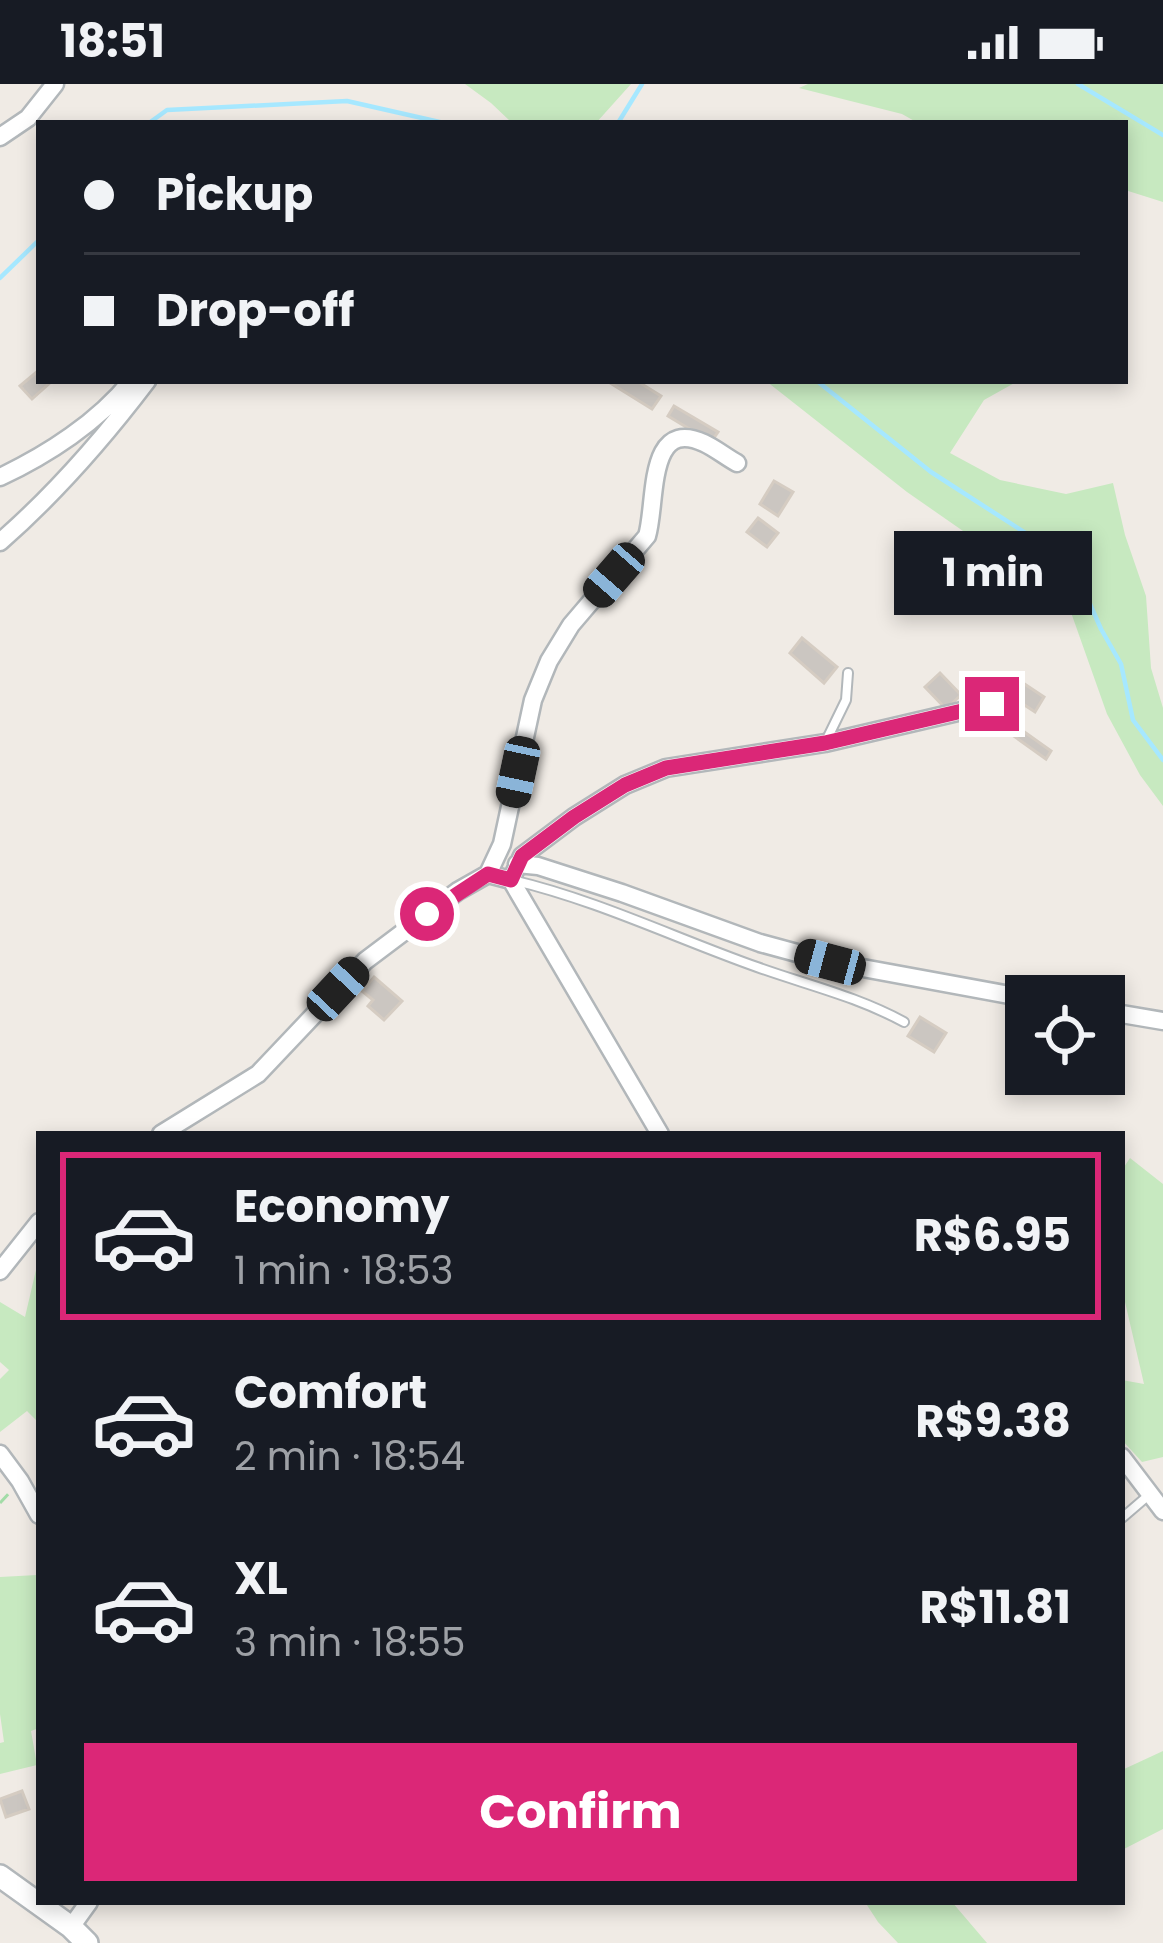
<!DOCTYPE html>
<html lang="en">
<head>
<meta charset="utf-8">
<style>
	body { margin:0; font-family:Poppins,sans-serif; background:#20242c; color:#f1f3f6; height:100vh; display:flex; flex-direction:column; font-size:45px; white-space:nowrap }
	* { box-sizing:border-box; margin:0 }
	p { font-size:39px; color:#9ea1a6 }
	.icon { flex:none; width:66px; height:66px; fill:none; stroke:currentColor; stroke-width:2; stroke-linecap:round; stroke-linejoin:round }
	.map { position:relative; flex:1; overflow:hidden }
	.drawer { position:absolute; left:36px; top:1047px; width:1089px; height:774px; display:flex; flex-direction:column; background:#171b24; border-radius:0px; box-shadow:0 6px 18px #0003 }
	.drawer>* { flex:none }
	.hud { position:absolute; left:36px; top:36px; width:1092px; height:264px; border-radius:0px; box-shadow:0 6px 18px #0003; display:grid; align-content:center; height:264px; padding:0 48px; background:#171b24 }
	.tools { position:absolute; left:1005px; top:891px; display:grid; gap:24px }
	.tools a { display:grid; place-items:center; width:120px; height:120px; border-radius:0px; background:#171b24; box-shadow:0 6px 18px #0003; font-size:60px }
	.end { position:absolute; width:54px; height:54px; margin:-27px; border:15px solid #db2777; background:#fff; box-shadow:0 0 0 6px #fff }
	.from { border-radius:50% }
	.bubble { position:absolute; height:84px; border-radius:0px; background:#171b24; box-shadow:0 6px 18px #0003; font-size:39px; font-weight:700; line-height:84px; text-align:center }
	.car { position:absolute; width:36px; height:72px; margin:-36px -18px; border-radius:15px; box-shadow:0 0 9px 3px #0007; background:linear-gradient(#222 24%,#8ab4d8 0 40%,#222 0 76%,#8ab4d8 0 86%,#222 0) }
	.hud b { display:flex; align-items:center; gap:42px; height:114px; font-size:45px }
	.hud b+b { border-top:3px solid #363941 }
	.hud i { width:30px; height:30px; background:#f1f3f6 }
	ul { padding:21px 0 0; list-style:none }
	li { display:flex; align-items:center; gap:36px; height:168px; margin:0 24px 18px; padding:0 24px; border:6px solid transparent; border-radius:0px }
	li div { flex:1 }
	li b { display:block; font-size:45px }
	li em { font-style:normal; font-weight:700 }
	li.selected { border-color:#db2777 }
	li>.icon { width:108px; height:108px; stroke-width:1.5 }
	.cta { display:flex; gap:24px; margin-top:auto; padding:24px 48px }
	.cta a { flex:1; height:138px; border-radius:0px; background:#db2777; color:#fff; font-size:48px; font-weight:700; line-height:138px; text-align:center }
	.status { display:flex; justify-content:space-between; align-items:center; height:84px; padding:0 60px; background:#171b24; direction:ltr }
	.status svg { height:33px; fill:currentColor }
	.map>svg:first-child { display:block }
	.green { fill:#c7e9c0 }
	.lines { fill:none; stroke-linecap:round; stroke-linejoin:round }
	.stream { stroke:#a6e8ff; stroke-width:4.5 }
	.building { fill:#cbc6c1; stroke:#d5ccc2; stroke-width:3 }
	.service-casing { stroke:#b2b7ba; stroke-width:12 }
	.minor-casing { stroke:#b2b7ba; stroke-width:21 }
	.tertiary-casing { stroke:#b2b7ba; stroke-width:26 }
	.path { stroke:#a2dca7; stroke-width:3; stroke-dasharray:12 6; stroke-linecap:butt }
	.service { stroke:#fff; stroke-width:8 }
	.minor { stroke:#fff; stroke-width:16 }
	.tertiary { stroke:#fff; stroke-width:21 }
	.route { stroke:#db2777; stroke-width:15 }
</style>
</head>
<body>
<div class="status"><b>18:51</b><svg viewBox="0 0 49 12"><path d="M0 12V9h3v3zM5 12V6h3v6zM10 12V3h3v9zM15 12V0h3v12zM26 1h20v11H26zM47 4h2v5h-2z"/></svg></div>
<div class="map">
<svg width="1163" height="1859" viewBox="0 0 1163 1859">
	<rect width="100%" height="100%" fill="#f0ebe5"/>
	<path class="green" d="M 465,0 L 631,0 L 596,39 L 512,39 L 491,19 Z
		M 808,0 L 1163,0 L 1163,118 L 1125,106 L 1125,39 L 918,39 L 902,30 L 799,4 Z
		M 766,297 L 1018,297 L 984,316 L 950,369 L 1000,396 L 1066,410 L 1113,399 L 1125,451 L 1146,512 L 1151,584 L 1163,624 L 1163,722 L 1140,691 L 1107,630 L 1068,520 L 907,408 Z
		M 1130,1074 L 1163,1100 L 1163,1373 L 1142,1378 L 1122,1356 L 1122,1296 L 1144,1300 L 1122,1205 L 1122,1086 Z
		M 39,1173 L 39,1339 L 27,1327 L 0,1348 L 0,1295 L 9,1286 L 0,1278 L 0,1218 L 25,1233 Z
		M 37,1491 L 39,1498 L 39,1644 L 31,1647 L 37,1681 L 0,1690 L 0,1659 L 4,1658 L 0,1630 L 0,1493 Z
		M 1163,1667 L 1163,1745 L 1122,1766 L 1122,1686 Z
		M 865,1818 L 952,1818 L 987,1859 L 898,1859 L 878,1838 Z"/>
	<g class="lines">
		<path class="stream" d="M 1078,0 L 1163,51
			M 149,39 L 167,26 L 347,17 L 444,39
			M 618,39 L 642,0
			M 0,194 L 39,156
			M 817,297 L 931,388 L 1072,479 L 1101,545 L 1121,580 L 1133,636 L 1163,676"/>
	</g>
	<path class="building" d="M 39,286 L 39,297 L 52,297 L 32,315 L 20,302 Z
		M 607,297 L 637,297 L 661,312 L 652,325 Z
		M 674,322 L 718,348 L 711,358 L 668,332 Z
		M 774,397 L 793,408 L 778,432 L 760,420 Z
		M 758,434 L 778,449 L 767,463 L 747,448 Z
		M 802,554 L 837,583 L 824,599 L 790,569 Z
		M 940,589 L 961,611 L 946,625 L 925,603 Z
		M 1020,597 L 1044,613 L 1035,628 L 1011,612 Z
		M 1016,642 L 1051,667 L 1046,675 L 1011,650 Z
		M 374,893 L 402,917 L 384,936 L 368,922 L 373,916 L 362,907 Z
		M 920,933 L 946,949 L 934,968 L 908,952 Z
		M 22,1707 L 29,1725 L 6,1733 L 0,1715 Z"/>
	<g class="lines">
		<g class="service-casing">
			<path id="service" d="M 826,657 L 846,616 L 848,589
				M 512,796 C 597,816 675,854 757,883 C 807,901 856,912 904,938
				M 1122,1434 L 1150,1410"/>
		</g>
		<g class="minor-casing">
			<path id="minor" d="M 0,53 L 28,34 L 55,0
				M 0,393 C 47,371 98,338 131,297
				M 0,458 C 55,410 103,355 147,297
				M 517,780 L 538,782 L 622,809 L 760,859 L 830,878 L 1026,914
				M 488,790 L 511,796 L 660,1050
				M 511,796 L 522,772 L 574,733 L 625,701 L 666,684 L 825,659 L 992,620
				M 1104,927 L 1163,937
				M 161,1050 L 258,990 L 365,877 L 458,807 L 488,790 L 502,760 L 533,616 L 549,577 L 571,541 L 647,452 C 657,420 646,332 704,359 C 715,364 726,373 737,379
				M 0,1187 L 39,1138
				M 0,1370 L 20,1397 L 39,1431
				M 1122,1373 L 1163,1427
				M 71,1843 L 89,1818"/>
		</g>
		<g class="tertiary-casing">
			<path id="tertiary" d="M 0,1792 L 71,1843 L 87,1859"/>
		</g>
		<path class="path" d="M 0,1419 L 11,1407"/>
		<use href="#service" class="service"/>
		<use href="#minor" class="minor"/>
		<use href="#tertiary" class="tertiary"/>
	</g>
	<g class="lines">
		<path class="route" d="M 427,830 L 488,790 L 511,796 L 522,772 L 574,733 L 625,701 L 666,684 L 825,659 L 992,620"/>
	</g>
</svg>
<div class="tools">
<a><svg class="icon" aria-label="locate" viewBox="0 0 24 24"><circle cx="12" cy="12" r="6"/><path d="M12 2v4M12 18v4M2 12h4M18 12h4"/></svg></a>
</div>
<i class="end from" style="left:427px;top:830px"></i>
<i class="end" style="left:992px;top:620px"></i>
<div class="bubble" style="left:894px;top:447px;width:198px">1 min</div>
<i class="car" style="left:614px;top:491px;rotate:221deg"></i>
<i class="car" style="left:518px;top:688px;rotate:192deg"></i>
<i class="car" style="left:830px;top:878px;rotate:285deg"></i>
<i class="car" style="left:338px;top:905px;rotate:43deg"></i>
<div class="hud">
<b><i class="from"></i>Pickup</b>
<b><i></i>Drop-off</b>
</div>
<section class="drawer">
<ul>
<li class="selected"><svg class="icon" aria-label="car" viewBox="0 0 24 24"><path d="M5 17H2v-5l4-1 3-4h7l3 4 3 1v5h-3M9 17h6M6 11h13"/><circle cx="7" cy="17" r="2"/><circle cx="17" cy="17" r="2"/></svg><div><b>Economy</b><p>1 min · 18:53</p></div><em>R$6.95</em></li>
<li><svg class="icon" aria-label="car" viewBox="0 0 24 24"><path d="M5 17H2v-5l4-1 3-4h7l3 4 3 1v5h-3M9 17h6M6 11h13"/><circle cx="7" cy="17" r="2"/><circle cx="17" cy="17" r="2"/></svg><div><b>Comfort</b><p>2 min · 18:54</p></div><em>R$9.38</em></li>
<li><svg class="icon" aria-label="car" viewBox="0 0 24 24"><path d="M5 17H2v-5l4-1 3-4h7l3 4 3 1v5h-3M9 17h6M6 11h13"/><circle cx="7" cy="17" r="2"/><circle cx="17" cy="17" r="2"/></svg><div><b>XL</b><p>3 min · 18:55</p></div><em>R$11.81</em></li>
</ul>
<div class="cta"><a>Confirm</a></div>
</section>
</div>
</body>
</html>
